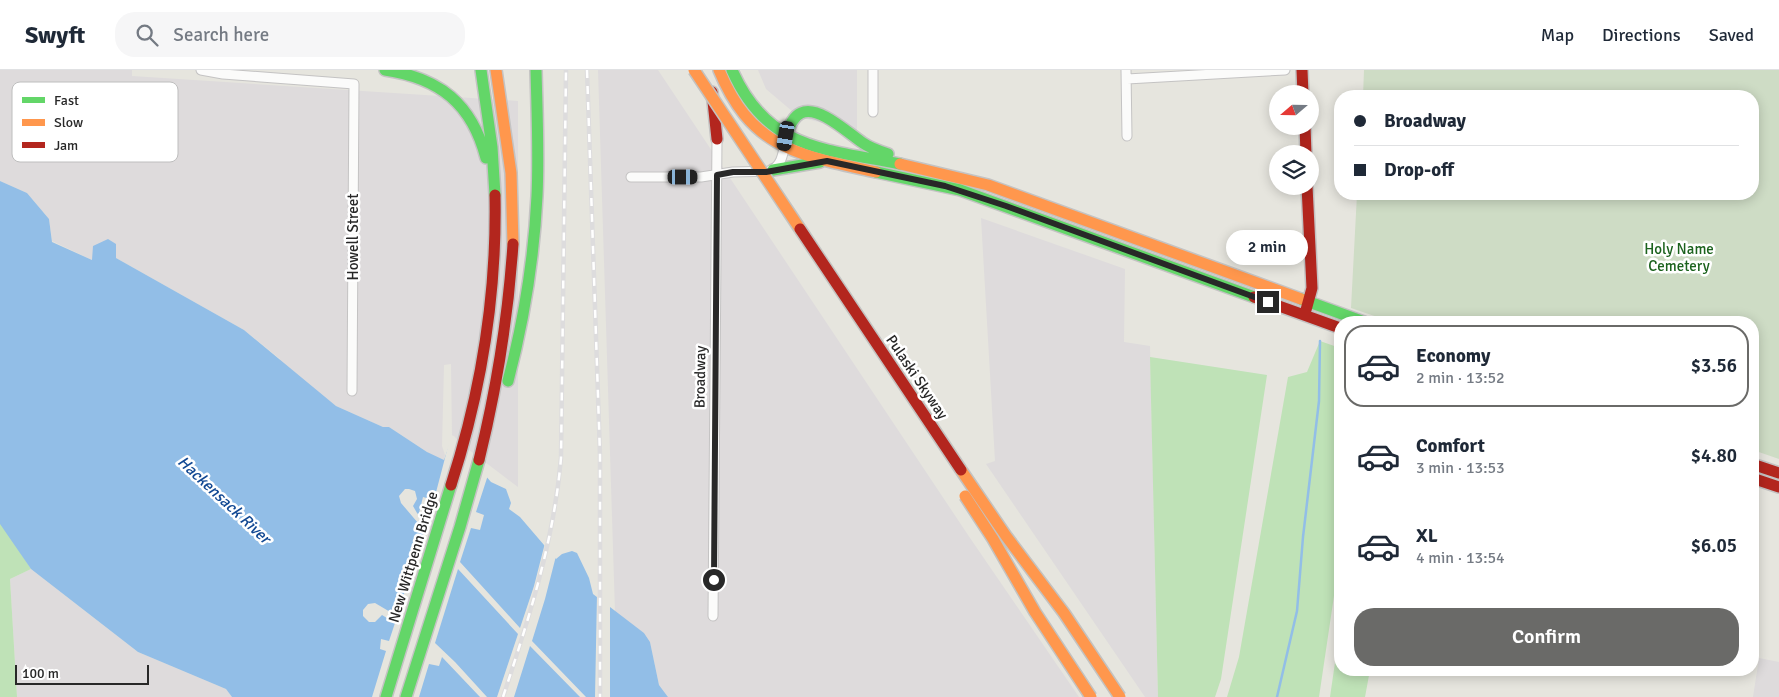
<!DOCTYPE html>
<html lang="en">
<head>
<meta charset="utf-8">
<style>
	body { margin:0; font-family:Signika,sans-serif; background:#f6f6f7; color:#1f2937; height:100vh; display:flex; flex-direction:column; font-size:19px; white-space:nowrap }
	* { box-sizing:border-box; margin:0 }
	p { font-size:16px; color:#747a83 }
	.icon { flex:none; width:28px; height:28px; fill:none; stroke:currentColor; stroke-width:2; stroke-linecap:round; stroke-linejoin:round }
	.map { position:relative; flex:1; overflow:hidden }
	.details { position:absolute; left:1334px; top:246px; width:425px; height:360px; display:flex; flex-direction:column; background:#fff; border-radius:20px; box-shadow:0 2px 12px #0003 }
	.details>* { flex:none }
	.banner { position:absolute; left:1334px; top:20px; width:425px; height:110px; border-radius:20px; box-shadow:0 2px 12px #0003; display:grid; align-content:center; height:110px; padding:0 20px; background:#fff }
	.needle { width:32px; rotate:250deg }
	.fabs { position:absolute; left:1269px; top:15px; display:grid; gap:10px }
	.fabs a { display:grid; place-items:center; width:50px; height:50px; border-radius:50%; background:#fff; box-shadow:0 2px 12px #0003; font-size:25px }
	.scale { position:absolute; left:15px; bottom:12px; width:134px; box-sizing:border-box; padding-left:5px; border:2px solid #282828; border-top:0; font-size:14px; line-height:18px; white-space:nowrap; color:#282828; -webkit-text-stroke:4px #fff; paint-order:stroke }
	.end { position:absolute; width:22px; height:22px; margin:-11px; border:6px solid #282828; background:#fff; box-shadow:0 0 0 2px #fff }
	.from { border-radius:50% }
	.bubble { position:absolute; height:35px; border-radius:18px; background:#fff; box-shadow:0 2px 12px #0003; font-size:16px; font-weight:600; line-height:35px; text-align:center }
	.car { position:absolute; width:15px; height:30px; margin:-15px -8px; border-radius:6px; box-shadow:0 0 4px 1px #0007; background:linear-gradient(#222 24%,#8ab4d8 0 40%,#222 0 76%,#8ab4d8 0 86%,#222 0) }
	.banner b { display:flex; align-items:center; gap:18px; height:48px; font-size:19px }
	.banner b+b { border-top:1px solid #e0e1e3 }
	.banner i { width:12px; height:12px; background:#1f2937 }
	ul { padding:9px 0 0; list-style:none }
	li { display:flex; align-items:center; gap:15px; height:82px; margin:0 10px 8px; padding:0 10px; border:2px solid transparent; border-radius:20px }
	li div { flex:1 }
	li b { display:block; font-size:19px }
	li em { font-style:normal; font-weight:600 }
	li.active { border-color:#6a6a68 }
	li>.icon { width:45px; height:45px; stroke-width:1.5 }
	.action { display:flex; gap:10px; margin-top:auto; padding:10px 20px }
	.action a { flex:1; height:58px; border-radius:20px; background:#6a6a68; color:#fff; font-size:20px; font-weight:600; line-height:58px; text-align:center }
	header { display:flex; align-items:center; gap:30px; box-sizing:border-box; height:70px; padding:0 25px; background:#fff; border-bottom:1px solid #e0e1e3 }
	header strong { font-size:24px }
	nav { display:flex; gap:28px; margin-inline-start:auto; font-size:18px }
	.search { width:350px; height:45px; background:#f6f6f7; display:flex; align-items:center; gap:12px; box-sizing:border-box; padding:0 18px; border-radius:20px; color:#747a83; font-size:19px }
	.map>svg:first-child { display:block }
	.industrial { fill:#dedbdc }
	.green { fill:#bfe2b7 }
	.cemetery { fill:#cedcc5 }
	.water { fill:#92bee7 }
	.pier { fill:#e6e5de }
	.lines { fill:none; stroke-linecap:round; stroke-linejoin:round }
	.stream { stroke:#92bee7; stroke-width:2.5 }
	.street-casing { stroke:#c4c3c3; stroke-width:11 }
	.fast-casing { stroke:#c4c3c3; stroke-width:14 }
	.slow-casing { stroke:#c4c3c3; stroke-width:14 }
	.jam-casing { stroke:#c4c3c3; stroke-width:14 }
	.street { stroke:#fbfbfa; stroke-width:9 }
	.fast { stroke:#63d668; stroke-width:11 }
	.slow { stroke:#ff974d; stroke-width:11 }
	.jam { stroke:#b3261e; stroke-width:11 }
	.rail-casing { stroke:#dddcdd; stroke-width:4.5 }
	.rail { stroke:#fff; stroke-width:2.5; stroke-dasharray:8; stroke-linecap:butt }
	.slow-bridge-casing { stroke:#c3c2c0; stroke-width:14; stroke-linecap:butt }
	.jam-bridge-casing { stroke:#c3c2c0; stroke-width:14; stroke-linecap:butt }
	.slow-bridge { stroke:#ff974d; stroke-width:11 }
	.jam-bridge { stroke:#b3261e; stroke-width:11 }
	.route { stroke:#282828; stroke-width:6 }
	.labels { text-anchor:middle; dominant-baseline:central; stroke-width:5; stroke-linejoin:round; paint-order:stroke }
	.street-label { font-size:15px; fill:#282828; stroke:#fff }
	.park-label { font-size:15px; fill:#1b621d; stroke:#fff }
	.water-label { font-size:16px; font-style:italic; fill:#114893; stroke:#fff }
	.key { fill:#fff; stroke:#bebebe; stroke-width:1 }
	.key-label { font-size:14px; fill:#282828 }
</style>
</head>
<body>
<header>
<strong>Swyft</strong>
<div class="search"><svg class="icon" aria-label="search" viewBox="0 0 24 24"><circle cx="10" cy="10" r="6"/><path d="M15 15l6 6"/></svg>Search here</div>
<nav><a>Map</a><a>Directions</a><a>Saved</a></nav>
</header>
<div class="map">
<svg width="1779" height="627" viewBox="0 0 1779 627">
	<rect width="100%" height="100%" fill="#e6e5de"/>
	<path class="industrial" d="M 0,0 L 132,0 L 132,6 L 518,31 L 518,417 L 452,367 L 451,294 L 444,295 L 442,376 L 445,385 L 444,390 L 439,392 L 427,382 L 389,357 L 383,357 L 336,336 L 281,294 L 280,289 L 244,260 L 116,188 L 92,190 L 52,171 L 49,149 L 27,123 L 0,111 Z
		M 598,0 L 658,0 L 968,465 L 1079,627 L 668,627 L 659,615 L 650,572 L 644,563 L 615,542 Z
		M 758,0 L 857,0 L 857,62 L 799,47 L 766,19 Z
		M 981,148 L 1125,199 L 1124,272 L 1150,276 L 1158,627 L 1145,627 L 986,394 L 995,391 Z
		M 31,499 L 138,582 L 226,619 L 232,627 L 17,627 L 10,509 Z
		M 1759,588 L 1779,592 L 1779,627 L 1753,627 Z"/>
	<path class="green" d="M 1320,271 L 1340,278 L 1340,437 L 1335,519 L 1319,627 L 1227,627 L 1239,587 L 1288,307 L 1307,302 Z
		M 1150,287 L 1267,305 L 1221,609 L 1215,627 L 1158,627 Z
		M 0,450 L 31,499 L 10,509 L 17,627 L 0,627 Z
		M 1340,558 L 1340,600 L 1370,600 L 1365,627 L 1330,627 Z"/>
	<path class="cemetery" d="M 1364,0 L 1779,0 L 1779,389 L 1753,380 L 1752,252 L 1392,252 L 1351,238 L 1357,124 L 1752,124 L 1752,26 L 1363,26 Z"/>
	<path class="water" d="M 0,111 L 27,123 L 49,149 L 52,172 L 92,190 L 93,176 L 108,169 L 116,174 L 116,188 L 244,260 L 336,336 L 383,357 L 389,357 L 427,382 L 444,390 L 452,367 L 491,412 L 506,419 L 511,433 L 509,439 L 520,447 L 556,489 L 562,484 L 572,481 L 577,483 L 589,508 L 593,524 L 644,563 L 650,572 L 659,615 L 668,627 L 232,627 L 226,619 L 138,582 L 31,499 L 0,454 Z"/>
	<path class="pier" d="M 451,365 L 454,366 L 488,405 L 476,442 L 484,445 L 480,460 L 471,458 L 460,492 L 520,558 L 534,516 L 545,473 L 556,486 L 545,529 L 532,571 L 586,627 L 580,627 L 530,576 L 514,627 L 497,627 L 518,564 L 458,499 L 435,573 L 455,592 L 487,627 L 480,627 L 442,587 L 439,596 L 429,594 L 419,627 L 372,627 L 386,581 L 380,579 L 381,569 L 389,571 L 395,553 L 382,545 L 375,552 L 369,552 L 363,546 L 363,540 L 368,534 L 375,533 L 397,546 L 424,460 L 401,433 L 399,426 L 405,419 L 409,419 L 415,421 L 417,429 L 413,436 L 417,443 L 426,453 L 429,446 L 419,443 L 423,427 L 434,430 Z
		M 597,524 L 610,535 L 610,627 L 595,627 Z"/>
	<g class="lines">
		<path class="stream" d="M 1277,627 L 1297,541 L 1303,467 L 1319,331 L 1320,271"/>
		<g class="street-casing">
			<path id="street" d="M 201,0 L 223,4 L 354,14 L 352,321
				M 1126,0 L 1127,66
				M 1127,9 L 1285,0
				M 873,42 L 873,0
				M 631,107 L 701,107 L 733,102 L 769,101 C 781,97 783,85 785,73
				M 713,546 L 717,69"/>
		</g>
		<g class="fast-casing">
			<path id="fast" d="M 385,0 C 440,8 472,34 486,88
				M 481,0 L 492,77 L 495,125
				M 732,0 C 767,80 825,79 900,94
				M 786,66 C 789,58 792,47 801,43 C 819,35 848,63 863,73 C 870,78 879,81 888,84
				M 773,100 L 820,92
				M 876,102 L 960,120 L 1254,227
				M 1301,229 L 1364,252
				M 508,311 C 524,250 534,189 537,126 C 539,84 537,42 536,0
				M 386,627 L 451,415
				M 406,627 L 460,457 L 479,390"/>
		</g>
		<g class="slow-casing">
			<path id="slow" d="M 496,0 L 511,103 L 513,174
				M 719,0 C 752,80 800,85 876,102
				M 900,94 L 988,115 L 1301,229"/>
		</g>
		<g class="jam-casing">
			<path id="jam" d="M 1302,0 L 1303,24
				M 712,22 L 717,69
				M 1305,56 L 1306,84
				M 1254,227 L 1340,258
				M 1306,240 L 1312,218 L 1307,116
				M 479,390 C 497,317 508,249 513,174
				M 1752,394 L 1779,403
				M 1752,408 L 1779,417
				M 451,415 C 482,319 497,226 495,125"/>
		</g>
		<use href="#street" class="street"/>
		<use href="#fast" class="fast"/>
		<use href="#slow" class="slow"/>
		<use href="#jam" class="jam"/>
		<g class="rail-casing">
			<path id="rail" d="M 587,0 L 600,385 L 600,627
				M 503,627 C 529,548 554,471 561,388 L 566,0"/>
		</g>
		<use href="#rail" class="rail"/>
		<g class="slow-bridge-casing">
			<path id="slow-bridge" d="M 694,0 L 800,159
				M 961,400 L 1006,466 L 1064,543 L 1120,627
				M 965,426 L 993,469 L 1035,542 L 1091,627"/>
		</g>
		<g class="jam-bridge-casing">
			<path id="jam-bridge" d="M 800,159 L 961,400"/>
		</g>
		<use href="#slow-bridge" class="slow-bridge"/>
		<use href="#jam-bridge" class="jam-bridge"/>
	</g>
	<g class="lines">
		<path class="route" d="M 714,510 L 717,105 L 733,102 L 766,102 L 827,91 L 945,116 L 1006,136 L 1268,232"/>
	</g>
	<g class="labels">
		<g class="street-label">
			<text transform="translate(353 167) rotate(-90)">Howell Street</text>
			<text transform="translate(700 307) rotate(-89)">Broadway</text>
			<text transform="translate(917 307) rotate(56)">Pulaski Skyway</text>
			<text transform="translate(413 487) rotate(-73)">New Wittpenn Bridge</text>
		</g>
		<g class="park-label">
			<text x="1679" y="179">Holy Name<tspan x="1679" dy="17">Cemetery</tspan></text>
		</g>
		<g class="water-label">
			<text transform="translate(224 430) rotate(43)">Hackensack River</text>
		</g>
	</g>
	<rect x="12" y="12" width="166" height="80" rx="8" class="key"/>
	<rect x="22" y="27" width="23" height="6" fill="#63d668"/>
	<rect x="22" y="49" width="23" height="7" fill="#ff974d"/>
	<rect x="22" y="72" width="23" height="6" fill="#b3261e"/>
	<g class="key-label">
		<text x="54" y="35">Fast</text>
		<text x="54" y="57">Slow</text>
		<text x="54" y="80">Jam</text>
	</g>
</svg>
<div class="fabs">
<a><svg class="needle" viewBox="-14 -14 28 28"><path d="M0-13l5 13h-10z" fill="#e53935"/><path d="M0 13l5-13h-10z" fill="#747a83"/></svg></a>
<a><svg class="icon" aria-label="layers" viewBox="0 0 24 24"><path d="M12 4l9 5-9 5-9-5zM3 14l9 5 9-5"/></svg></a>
</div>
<div class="scale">100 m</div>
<i class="end from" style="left:714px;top:510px"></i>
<i class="end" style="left:1268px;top:232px"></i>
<div class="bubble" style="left:1226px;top:160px;width:82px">2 min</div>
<i class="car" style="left:786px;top:66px;rotate:190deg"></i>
<i class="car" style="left:683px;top:107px;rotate:90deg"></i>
<div class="banner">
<b><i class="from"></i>Broadway</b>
<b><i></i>Drop-off</b>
</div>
<section class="details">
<ul>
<li class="active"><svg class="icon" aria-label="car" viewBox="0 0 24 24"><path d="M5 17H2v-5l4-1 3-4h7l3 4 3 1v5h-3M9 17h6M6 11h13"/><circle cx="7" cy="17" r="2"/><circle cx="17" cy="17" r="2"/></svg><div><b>Economy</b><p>2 min · 13:52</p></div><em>$3.56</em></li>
<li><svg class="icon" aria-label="car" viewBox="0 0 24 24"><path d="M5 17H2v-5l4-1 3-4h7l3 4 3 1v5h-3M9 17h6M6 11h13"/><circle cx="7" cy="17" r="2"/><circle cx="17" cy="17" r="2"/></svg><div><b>Comfort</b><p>3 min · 13:53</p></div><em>$4.80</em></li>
<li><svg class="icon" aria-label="car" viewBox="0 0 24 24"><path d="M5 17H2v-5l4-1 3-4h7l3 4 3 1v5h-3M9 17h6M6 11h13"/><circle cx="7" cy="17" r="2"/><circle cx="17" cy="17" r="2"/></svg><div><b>XL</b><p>4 min · 13:54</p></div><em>$6.05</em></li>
</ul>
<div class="action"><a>Confirm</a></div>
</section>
</div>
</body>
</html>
